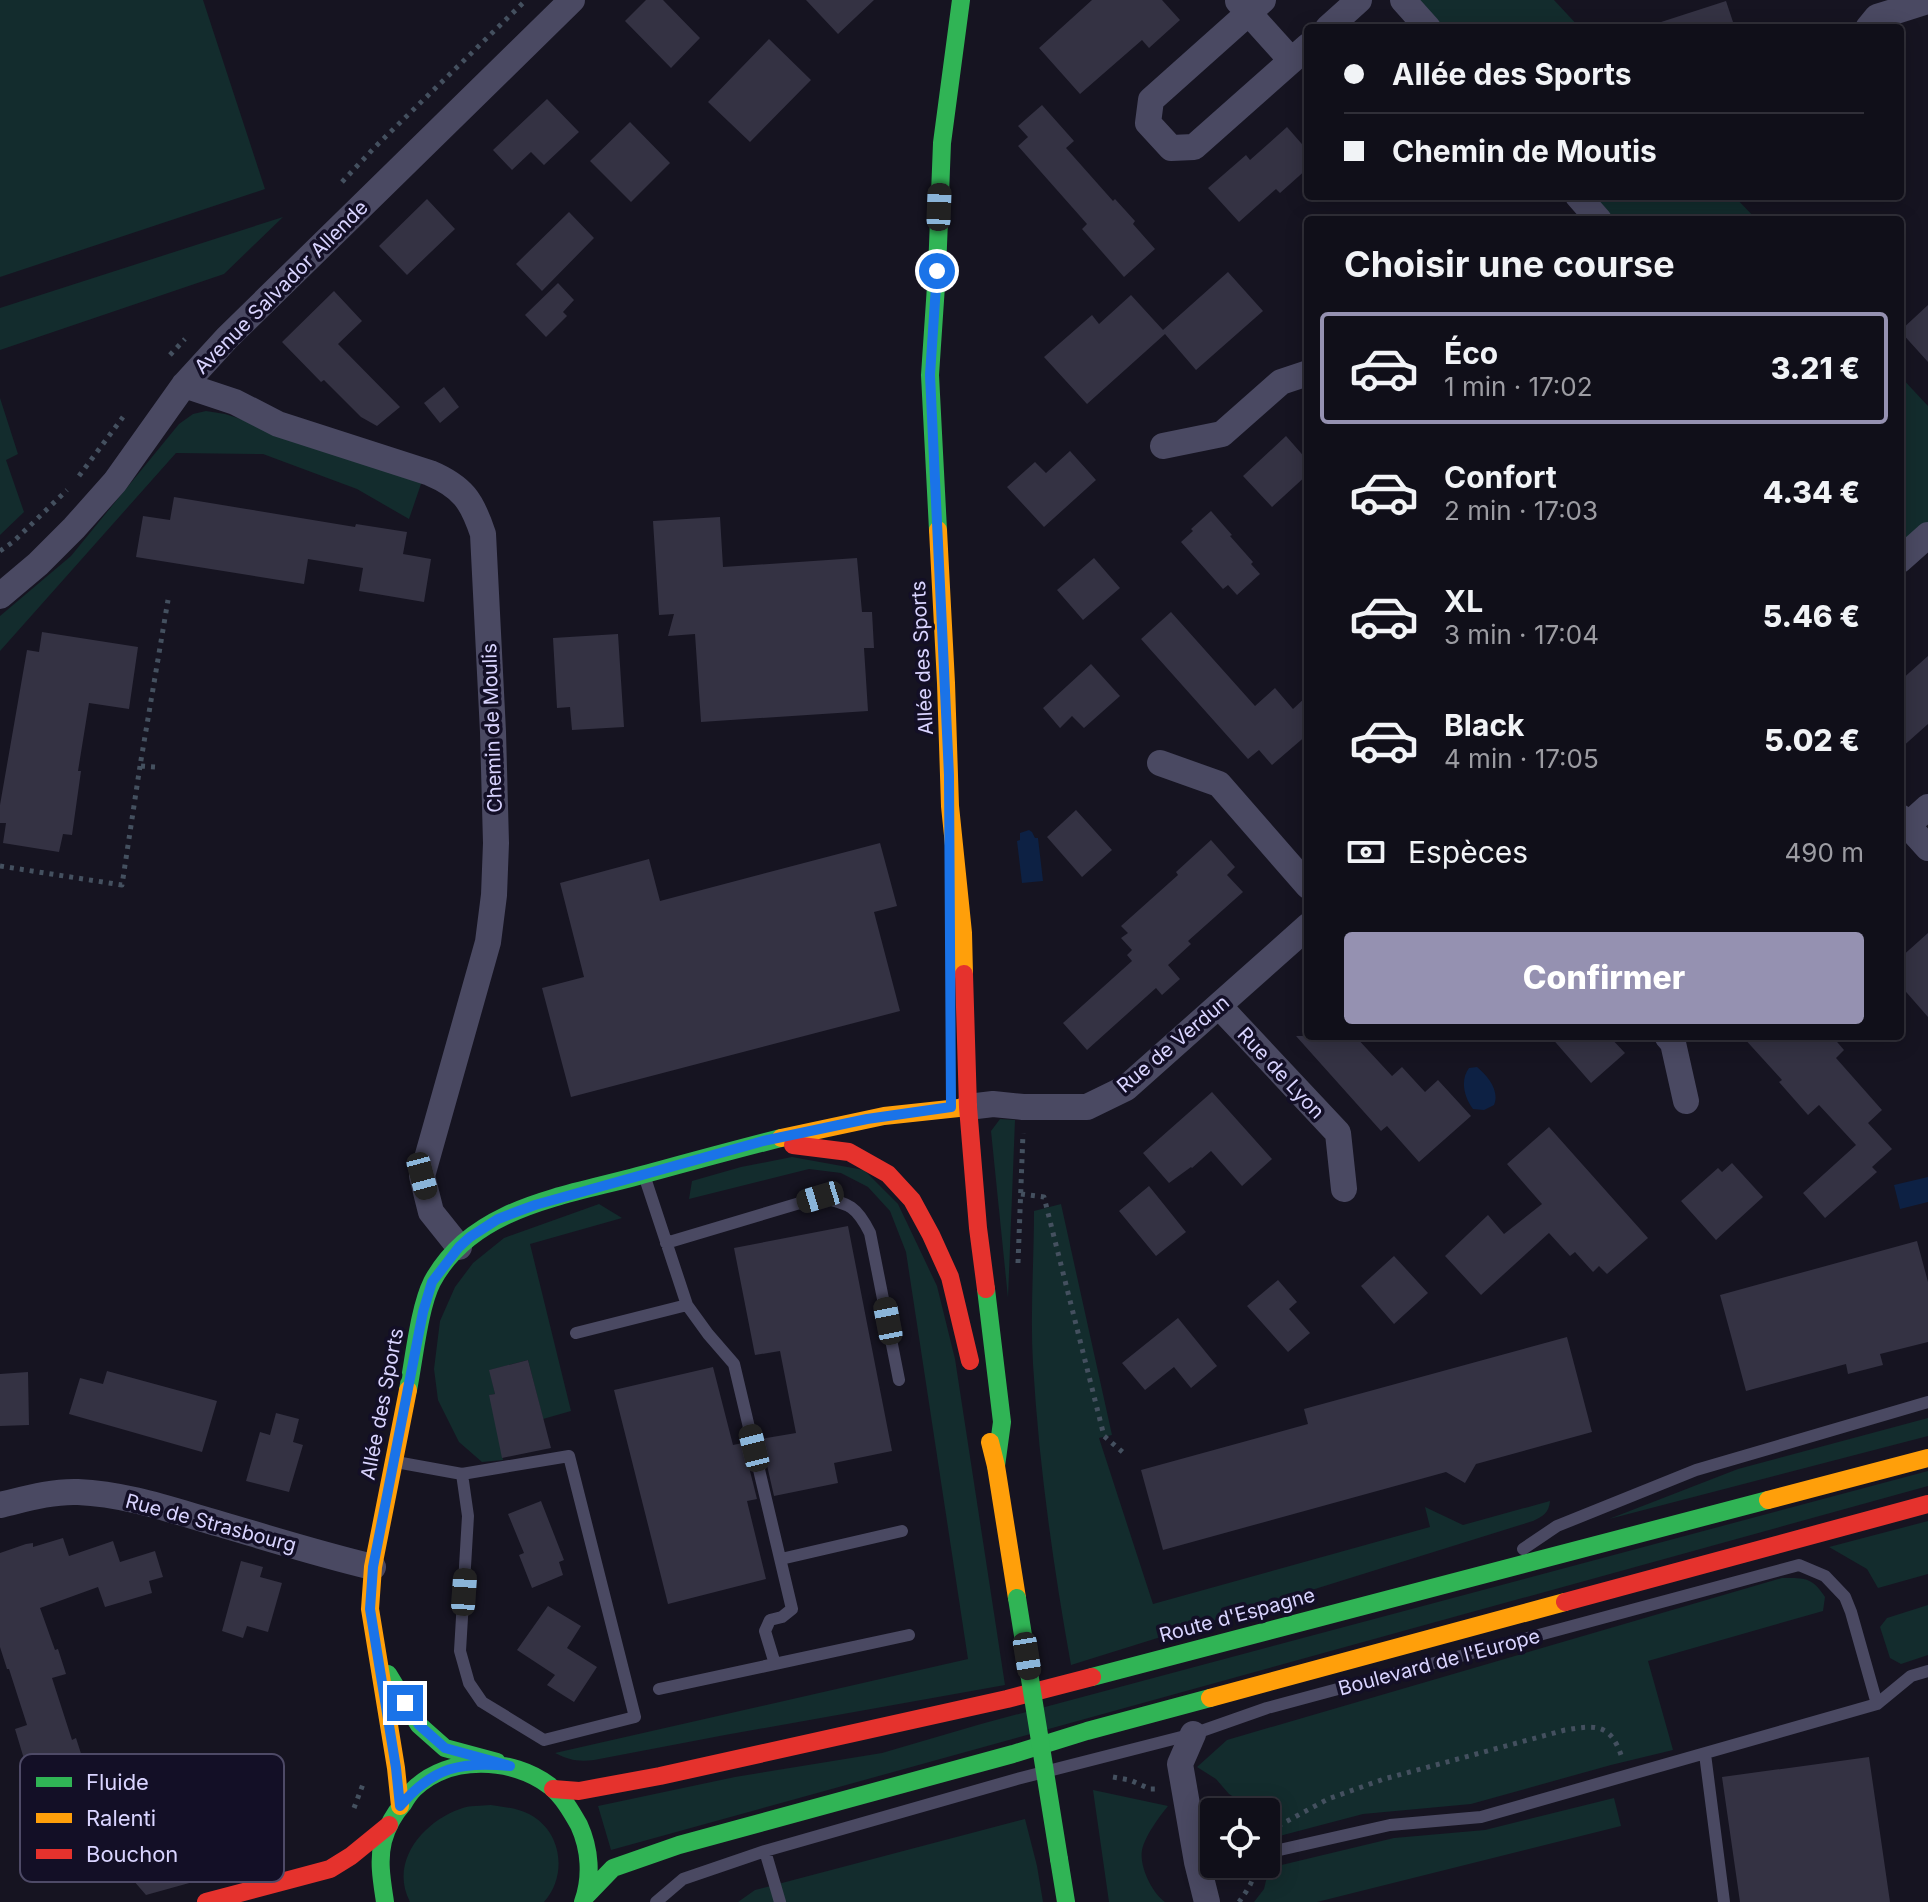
<!DOCTYPE html>
<html lang="fr">
<head>
<meta charset="utf-8">
<style>
	body { margin:0; font-family:Inter,sans-serif; background:#1e1d26; color:#f1f3f6; height:100vh; display:flex; flex-direction:column; font-size:30px; white-space:nowrap }
	* { box-sizing:border-box; margin:0 }
	p { font-size:26px; color:#9c9ca2 }
	.icon { flex:none; width:44px; height:44px; fill:none; stroke:currentColor; stroke-width:2; stroke-linecap:round; stroke-linejoin:round }
	.map { position:relative; flex:1; overflow:hidden }
	.side { position:absolute; left:1304px; top:216px; width:600px; height:824px; display:flex; flex-direction:column; background:#100f19; border-radius:8px; box-shadow:0 4px 20px #0003,0 0 0 2px #302f38 }
	.side>* { flex:none }
	.hud { position:absolute; left:1304px; top:24px; width:600px; height:176px; border-radius:8px; box-shadow:0 4px 20px #0003,0 0 0 2px #302f38; display:grid; align-content:center; height:176px; padding:0 40px; background:#100f19 }
	.tools { position:absolute; left:1200px; top:1798px; display:grid; gap:16px }
	.tools a { display:grid; place-items:center; width:80px; height:80px; border-radius:8px; background:#100f19; box-shadow:0 4px 20px #0003,0 0 0 2px #302f38; font-size:40px }
	.end { position:absolute; width:36px; height:36px; margin:-18px; border:10px solid #1a73e8; background:#fff; box-shadow:0 0 0 4px #fff }
	.from { border-radius:50% }
	.car { position:absolute; width:24px; height:48px; margin:-24px -12px; border-radius:10px; box-shadow:0 0 6px 2px #0007; background:linear-gradient(#222 24%,#8ab4d8 0 40%,#222 0 76%,#8ab4d8 0 86%,#222 0) }
	.hud b { display:flex; align-items:center; gap:28px; height:76px; font-size:30px }
	.hud b+b { border-top:2px solid #302f38 }
	.hud i { width:20px; height:20px; background:#f1f3f6 }
	ul { padding:0; list-style:none }
	li { display:flex; align-items:center; gap:24px; height:112px; margin:0 16px 12px; padding:0 24px; border:4px solid transparent; border-radius:8px }
	li div { flex:1 }
	li b { display:block; font-size:30px }
	li em { font-style:normal; font-weight:800 }
	li.on { border-color:#9591b1 }
	li>.icon { width:72px; height:72px; stroke-width:1.5 }
	h2 { padding:0 40px; font-size:36px; line-height:96px }
	.pay { display:flex; align-items:center; gap:20px; height:88px; padding:0 40px; font-size:30px }
	.pay p { margin-inline-start:auto }
	.cta { display:flex; gap:16px; margin-top:auto; padding:16px 40px }
	.cta a { flex:1; height:92px; border-radius:8px; background:#9591b1; color:#fff; font-size:32px; font-weight:800; line-height:92px; text-align:center }
	.map>svg:first-child { display:block }
	.green { fill:#132c2d }
	.water { fill:#0d2144 }
	.building { fill:#343243 }
	.lines { fill:none; stroke-linecap:round; stroke-linejoin:round }
	.path { stroke:#44505f; stroke-width:5; stroke-dasharray:4 6; stroke-linecap:butt }
	.lane { stroke:#4a4962; stroke-width:12 }
	.street { stroke:#4a4962; stroke-width:26 }
	.fast { stroke:#30b455; stroke-width:18 }
	.slow { stroke:#ff9f0a; stroke-width:18 }
	.jam { stroke:#e5322d; stroke-width:18 }
	.fast-bridge { stroke:#30b455; stroke-width:18 }
	.route { stroke:#1a73e8; stroke-width:10 }
	.labels { text-anchor:middle; dominant-baseline:central; stroke-width:7; stroke-linejoin:round; paint-order:stroke }
	.street-label { font-size:20px; fill:#d9d4ff; stroke:#130f26 }
	.key { fill:#130f26; stroke:#4e4a67; stroke-width:2 }
	.key-label { font-size:22px; fill:#d9d4ff }
</style>
</head>
<body>
<div class="map">
<svg width="1928" height="1902" viewBox="0 0 1928 1902">
	<rect width="100%" height="100%" fill="#161421"/>
	<path class="green" d="M 0,0 L 203,0 L 265,189 L 0,277 Z
		M 1403,0 L 1554,0 L 1580,28 L 1429,28 Z
		M 1581,196 L 1734,196 L 1757,220 L 1603,220 Z
		M 283,217 L 224,274 L 0,350 L 0,308 Z
		M 1900,376 L 1928,406 L 1928,535 L 1900,549 Z
		M 0,398 L 18,454 L 6,460 L 24,512 L 0,535 Z
		M 206,411 L 225,414 L 247,421 L 422,481 L 409,519 L 357,489 L 263,454 L 176,453 L 0,651 L 0,616 L 71,556 L 179,424 L 193,414 Z
		M 1000,1119 L 1015,1120 L 1008,1298 L 991,1131 Z
		M 792,1157 L 864,1170 L 898,1204 L 937,1286 L 955,1359 L 1005,1685 L 725,1735 L 594,1760 C 578,1762 569,1760 555,1753 L 968,1659 L 906,1252 L 890,1211 L 868,1187 L 841,1173 L 809,1169 L 689,1199 L 692,1181 L 741,1167 Z
		M 599,1204 L 622,1218 L 530,1244 L 571,1411 L 543,1419 L 528,1360 L 490,1370 L 495,1394 L 490,1395 L 503,1460 L 482,1462 L 459,1442 L 438,1400 L 434,1369 L 440,1321 L 455,1287 L 473,1263 L 504,1238 Z
		M 1061,1204 L 1112,1435 L 1099,1438 L 1153,1604 L 1430,1527 L 1425,1507 L 1463,1525 L 1550,1501 C 1549,1513 1543,1516 1533,1521 L 1071,1665 C 1053,1565 1039,1465 1033,1364 C 1030,1313 1034,1262 1034,1211 Z
		M 1928,1418 L 1928,1436 L 1609,1519 L 1738,1469 Z
		M 1928,1471 L 1928,1486 L 611,1850 L 598,1806 L 735,1777 L 882,1753 L 981,1724 Z
		M 1928,1521 L 1928,1574 L 1878,1588 L 1867,1569 L 1829,1547 Z
		M 1782,1578 C 1805,1578 1812,1577 1825,1597 L 1823,1611 L 1648,1661 L 1673,1750 L 1611,1765 L 1471,1804 L 1363,1814 L 1268,1839 L 1266,1835 L 1266,1812 L 1251,1812 L 1242,1802 L 1229,1794 L 1216,1779 L 1197,1767 L 1227,1740 Z
		M 1928,1605 L 1928,1655 L 1901,1664 L 1890,1658 L 1880,1627 L 1887,1618 Z
		M 1093,1790 L 1168,1806 C 1159,1817 1145,1836 1142,1850 C 1139,1866 1152,1893 1165,1902 L 1109,1902 Z
		M 1614,1798 L 1621,1826 L 1317,1902 L 1254,1902 L 1264,1889 L 1269,1868 L 1394,1838 L 1485,1830 Z
		M 491,1805 C 504,1807 517,1808 529,1814 C 562,1831 568,1875 544,1902 L 410,1902 C 389,1862 423,1822 460,1809 C 469,1805 481,1806 491,1805 Z
		M 1025,1819 L 1037,1866 L 1043,1902 L 738,1902 L 755,1890 Z"/>
	<path class="water" d="M 1029,830 L 1032,832 L 1035,838 L 1038,838 L 1043,881 L 1022,883 L 1017,841 L 1020,840 L 1020,833 Z
		M 1477,1067 C 1488,1076 1500,1091 1494,1105 L 1484,1110 L 1473,1109 C 1464,1097 1460,1080 1469,1068 Z
		M 1928,1177 L 1928,1202 L 1900,1209 L 1894,1185 Z"/>
	<path class="building" d="M 646,0 L 663,0 L 700,38 L 671,68 L 625,21 Z
		M 806,0 L 874,0 L 838,34 Z
		M 1092,0 L 1162,0 L 1180,20 L 1149,48 L 1142,40 L 1080,94 L 1039,48 Z
		M 1726,1 L 1735,28 L 1659,28 L 1658,23 Z
		M 769,39 L 811,80 L 750,142 L 708,102 Z
		M 547,99 L 579,132 L 544,165 L 531,152 L 512,170 L 493,150 Z
		M 1042,105 L 1074,141 L 1066,148 L 1113,201 L 1115,199 L 1135,221 L 1133,224 L 1155,249 L 1124,277 L 1082,229 L 1087,224 L 1018,146 L 1028,137 L 1018,126 Z
		M 630,122 L 670,163 L 631,202 L 590,161 Z
		M 1287,127 L 1308,151 L 1308,168 L 1280,193 L 1276,189 L 1239,222 L 1208,188 L 1246,155 L 1250,160 Z
		M 427,199 L 455,229 L 407,275 L 379,246 Z
		M 569,212 L 594,238 L 542,291 L 516,264 Z
		M 1228,272 L 1263,311 L 1196,370 L 1165,334 L 1087,404 L 1044,357 L 1092,315 L 1099,324 L 1131,295 L 1163,330 Z
		M 558,283 L 574,300 L 563,312 L 567,316 L 546,337 L 525,315 Z
		M 334,291 L 362,321 L 338,344 L 400,407 L 377,426 L 361,417 L 324,380 L 321,382 L 282,342 Z
		M 1928,305 L 1928,362 L 1900,331 Z
		M 444,387 L 459,407 L 440,423 L 424,403 Z
		M 1286,436 L 1308,461 L 1308,474 L 1272,507 L 1243,476 Z
		M 1070,451 L 1096,480 L 1044,527 L 1007,487 L 1035,462 L 1046,473 Z
		M 174,497 L 355,527 L 356,524 L 407,532 L 403,554 L 431,559 L 424,602 L 359,591 L 363,568 L 308,559 L 304,584 L 136,557 L 143,516 L 170,520 Z
		M 1211,511 L 1232,535 L 1230,536 L 1253,562 L 1251,564 L 1260,574 L 1237,595 L 1228,585 L 1223,589 L 1181,542 L 1193,531 L 1191,529 Z
		M 720,517 L 723,567 L 857,558 L 862,612 L 872,612 L 874,648 L 864,648 L 868,711 L 701,722 L 695,634 L 668,636 L 674,614 L 659,615 L 653,521 Z
		M 1094,558 L 1120,588 L 1083,620 L 1057,590 Z
		M 1171,612 L 1255,706 L 1275,688 L 1293,709 L 1308,695 L 1308,734 L 1272,765 L 1259,750 L 1248,759 L 1141,639 Z
		M 42,632 L 138,647 L 129,709 L 89,703 L 78,771 L 81,771 L 72,835 L 63,834 L 59,852 L 3,843 L 6,823 L 0,823 L 0,805 L 27,650 L 39,652 Z
		M 618,634 L 624,727 L 572,730 L 570,707 L 557,708 L 553,638 Z
		M 1928,656 L 1928,724 L 1900,749 L 1900,681 Z
		M 1091,664 L 1120,696 L 1084,728 L 1072,716 L 1060,728 L 1043,708 Z
		M 1076,810 L 1112,850 L 1082,877 L 1047,837 Z
		M 1211,840 L 1235,867 L 1227,875 L 1243,892 L 1188,941 L 1191,944 L 1168,965 L 1180,979 L 1162,995 L 1156,988 L 1087,1050 L 1063,1023 L 1132,961 L 1127,955 L 1132,950 L 1121,938 L 1128,933 L 1121,926 L 1178,875 L 1176,872 Z
		M 880,843 L 897,906 L 874,912 L 900,1011 L 571,1097 L 542,988 L 584,977 L 560,883 L 649,859 L 660,901 Z
		M 1928,933 L 1928,1017 L 1900,985 L 1900,958 Z
		M 1296,1036 L 1355,1036 L 1392,1076 L 1402,1067 L 1425,1092 L 1438,1080 L 1471,1116 L 1419,1162 L 1387,1126 L 1381,1131 Z
		M 1550,1036 L 1609,1036 L 1625,1053 L 1591,1083 Z
		M 1742,1036 L 1832,1036 L 1844,1050 L 1836,1058 L 1882,1110 L 1868,1123 L 1892,1149 L 1872,1167 L 1877,1172 L 1825,1218 L 1803,1193 L 1856,1145 L 1819,1105 L 1808,1115 L 1779,1082 L 1782,1080 Z
		M 1212,1092 L 1272,1159 L 1242,1186 L 1211,1151 L 1192,1168 L 1191,1167 L 1169,1183 L 1143,1153 Z
		M 1549,1127 L 1648,1238 L 1607,1274 L 1599,1266 L 1593,1272 L 1575,1252 L 1570,1256 L 1549,1233 L 1481,1295 L 1445,1256 L 1488,1215 L 1504,1234 L 1542,1204 L 1507,1164 Z
		M 1732,1163 L 1763,1197 L 1716,1240 L 1681,1201 L 1718,1168 L 1722,1172 Z
		M 1149,1186 L 1186,1232 L 1156,1256 L 1119,1211 Z
		M 848,1226 L 892,1451 L 834,1463 L 838,1483 L 774,1496 L 761,1439 L 796,1433 L 780,1351 L 755,1355 L 734,1248 Z
		M 1917,1241 L 1928,1282 L 1928,1342 L 1880,1354 L 1883,1365 L 1848,1374 L 1846,1364 L 1746,1391 L 1720,1295 Z
		M 1394,1256 L 1428,1293 L 1394,1324 L 1361,1286 Z
		M 1278,1280 L 1297,1302 L 1289,1309 L 1310,1333 L 1288,1352 L 1247,1306 Z
		M 1178,1318 L 1217,1366 L 1191,1388 L 1174,1367 L 1145,1390 L 1122,1363 Z
		M 1567,1337 L 1592,1432 L 1476,1464 L 1465,1483 L 1446,1472 L 1163,1550 L 1141,1470 L 1308,1424 L 1304,1409 Z
		M 528,1360 L 551,1448 L 502,1458 L 489,1395 L 495,1394 L 489,1370 Z
		M 713,1367 L 733,1445 L 743,1443 L 757,1499 L 747,1501 L 766,1579 L 668,1604 L 614,1390 Z
		M 107,1371 L 217,1401 L 202,1452 L 69,1414 L 80,1378 L 103,1384 Z
		M 28,1372 L 29,1425 L 0,1426 L 0,1374 Z
		M 276,1413 L 299,1419 L 293,1442 L 303,1445 L 289,1492 L 246,1481 L 260,1432 L 270,1435 Z
		M 541,1501 L 564,1560 L 559,1562 L 563,1575 L 532,1588 L 519,1555 L 524,1553 L 508,1514 Z
		M 63,1538 L 69,1556 L 113,1541 L 120,1562 L 155,1551 L 163,1577 L 149,1581 L 152,1593 L 105,1607 L 98,1587 L 40,1608 L 55,1650 L 58,1649 L 66,1674 L 52,1678 L 72,1740 L 76,1738 L 84,1763 L 33,1779 L 27,1758 L 24,1759 L 15,1729 L 27,1725 L 9,1669 L 7,1669 L 0,1647 L 0,1553 L 26,1544 L 33,1543 L 33,1547 Z
		M 241,1561 L 263,1567 L 260,1577 L 282,1583 L 268,1632 L 247,1626 L 243,1638 L 222,1631 Z
		M 548,1606 L 581,1626 L 567,1648 L 597,1667 L 574,1702 L 547,1685 L 555,1675 L 517,1650 Z
		M 224,1755 L 244,1835 L 264,1840 L 258,1864 L 146,1895 L 133,1880 L 126,1842 L 160,1834 L 158,1827 L 180,1822 L 167,1769 Z
		M 1869,1757 L 1890,1902 L 1740,1902 L 1722,1777 Z"/>
	<g class="lines">
		<path class="path" d="M 342,182 L 375,147 L 526,0
			M 170,355 L 185,339
			M 79,476 L 123,417
			M 0,551 L 13,542 L 67,490
			M 155,767 L 140,766 L 168,600
			M 0,866 L 122,885 L 140,766
			M 1021,1194 L 1044,1197 L 1104,1436 L 1126,1455
			M 1018,1263 L 1023,1133
			M 1113,1777 L 1130,1780 L 1150,1789 L 1157,1789
			M 1214,1800 L 1231,1812
			M 354,1808 L 363,1784
			M 1278,1826 L 1328,1799 L 1384,1779 L 1565,1730 C 1596,1725 1611,1723 1622,1758
			M 1239,1902 C 1246,1892 1255,1880 1255,1868"/>
		<path class="lane" d="M 645,1178 L 687,1305 L 708,1334 L 734,1364 L 792,1609 L 782,1617 L 770,1620 L 765,1631 L 775,1664
			M 666,1243 L 820,1197 C 849,1204 856,1205 870,1233 L 899,1380
			M 576,1333 L 687,1305
			M 396,1462 L 462,1474 L 569,1456 L 635,1717 L 544,1740 L 482,1702 L 469,1683 L 460,1651 L 468,1516 L 462,1474
			M 1523,1549 L 1557,1526 L 1696,1470 L 1928,1402
			M 781,1559 L 902,1531
			M 659,1689 L 909,1635
			M 1705,1754 L 1724,1902
			M 765,1851 L 780,1902
			M 1266,1853 L 1390,1825 L 1481,1817 L 1877,1704 L 1911,1676 L 1928,1671
			M 656,1902 L 683,1879 L 765,1851 L 1017,1779 L 1193,1734 L 1267,1708 L 1799,1565 L 1825,1576 L 1845,1597 L 1851,1612 L 1877,1704"/>
		<path class="street" d="M 1263,0 L 1151,100 L 1148,123 L 1171,148 L 1194,147 L 1308,46
			M 1403,0 L 1428,28
			M 1238,1 L 1291,60
			M 1328,28 L 1359,0
			M 1868,28 L 1877,17 L 1928,1
			M 1578,196 L 1599,220
			M 184,385 L 235,402 L 278,424 L 430,473 C 463,487 472,501 483,534 L 493,732 L 496,843 L 494,895 L 488,942 L 422,1176 L 431,1212 L 459,1247
			M 1163,446 L 1222,434 L 1281,382 L 1308,373
			M 1900,560 L 1928,535
			M 0,596 L 38,564 L 74,528 L 115,482 L 184,385 L 227,338 L 572,0
			M 1160,763 L 1219,784 L 1308,886
			M 1900,817 L 1928,848
			M 1908,825 L 1928,807
			M 1219,1006 L 1338,1133 L 1344,1189
			M 1667,1036 L 1673,1043 L 1686,1101
			M 968,1107 L 993,1104 L 1023,1107 L 1087,1107 L 1126,1088 L 1308,926
			M 0,1505 C 25,1499 52,1491 78,1492 C 127,1494 174,1511 220,1524 C 271,1539 322,1555 373,1567
			M 1193,1734 L 1180,1764 L 1197,1862 L 1207,1902"/>
		<path class="fast" d="M 938,530 L 930,375 L 937,271 L 942,143 L 961,0
			M 986,1289 L 1002,1422 L 996,1466
			M 408,1390 C 414,1360 419,1308 432,1282 C 472,1207 565,1196 638,1176 C 686,1163 733,1150 781,1138
			M 388,1674 L 419,1725 L 445,1748 L 497,1762
			M 1092,1677 L 1768,1500
			M 1059,1859 L 1066,1902
			M 586,1896 L 613,1868 L 679,1845 L 1013,1754 L 1087,1731 L 1210,1698
			M 385,1902 C 382,1882 378,1861 383,1841 C 387,1827 393,1815 403,1804 C 406,1799 410,1793 414,1789 C 449,1755 512,1757 550,1786 C 563,1797 571,1811 579,1825 C 590,1849 592,1877 583,1902"/>
		<path class="slow" d="M 938,530 L 946,683 L 950,806 L 963,933 L 964,974
			M 781,1138 L 884,1116 L 968,1107
			M 990,1442 L 996,1466 L 1017,1598
			M 1768,1500 L 1928,1458
			M 1210,1698 L 1565,1602
			M 400,1806 L 396,1768 L 370,1609 L 373,1567 L 408,1390"/>
		<path class="jam" d="M 964,974 L 968,1107 L 978,1228 L 986,1289
			M 793,1145 L 849,1152 L 888,1174 L 912,1200 L 931,1235 L 950,1277 L 970,1361
			M 1565,1602 L 1928,1504
			M 553,1789 L 579,1791 L 660,1776 L 1007,1699 L 1092,1677
			M 206,1902 L 330,1869 L 351,1856 L 389,1825"/>
		<path class="fast-bridge" d="M 1017,1598 L 1059,1859"/>
	</g>
	<g class="lines">
		<path class="route" d="M 405,1703 L 419,1725 L 445,1748 L 510,1766 C 461,1761 433,1767 400,1806 L 396,1768 L 370,1609 L 373,1567 L 423,1312 L 432,1282 L 459,1247 L 470,1237 L 498,1219 L 516,1212 L 535,1205 L 763,1141 L 867,1119 L 951,1107 L 949,775 L 930,375 L 937,271"/>
	</g>
	<g class="labels">
		<g class="street-label">
			<text transform="translate(281 287) rotate(-45)">Avenue Salvador Allende</text>
			<text transform="translate(922 658) rotate(-93)">Allée des Sports</text>
			<text transform="translate(492 728) rotate(-92)">Chemin de Moulis</text>
			<text transform="translate(1173 1044) rotate(-40)">Rue de Verdun</text>
			<text transform="translate(1281 1073) rotate(47)">Rue de Lyon</text>
			<text transform="translate(382 1404) rotate(-79)">Allée des Sports</text>
			<text transform="translate(211 1523) rotate(15)">Rue de Strasbourg</text>
			<text transform="translate(1237 1615) rotate(-15)">Route d'Espagne</text>
			<text transform="translate(1439 1662) rotate(-15)">Boulevard de l'Europe</text>
		</g>
	</g>
	<rect x="20" y="1754" width="264" height="128" rx="12" class="key"/>
	<rect x="36" y="1777" width="36" height="10" fill="#30b455"/>
	<rect x="36" y="1813" width="36" height="10" fill="#ff9f0a"/>
	<rect x="36" y="1849" width="36" height="10" fill="#e5322d"/>
	<g class="key-label">
		<text x="86" y="1790">Fluide</text>
		<text x="86" y="1826">Ralenti</text>
		<text x="86" y="1862">Bouchon</text>
	</g>
</svg>
<div class="tools">
<a><svg class="icon" aria-label="locate" viewBox="0 0 24 24"><circle cx="12" cy="12" r="6"/><path d="M12 2v4M12 18v4M2 12h4M18 12h4"/></svg></a>
</div>
<i class="end from" style="left:937px;top:271px"></i>
<i class="end" style="left:405px;top:1703px"></i>
<i class="car" style="left:939px;top:207px;rotate:2deg"></i>
<i class="car" style="left:422px;top:1176px;rotate:165deg"></i>
<i class="car" style="left:820px;top:1197px;rotate:253deg"></i>
<i class="car" style="left:888px;top:1321px;rotate:349deg"></i>
<i class="car" style="left:754px;top:1448px;rotate:346deg"></i>
<i class="car" style="left:464px;top:1592px;rotate:4deg"></i>
<i class="car" style="left:1027px;top:1656px;rotate:171deg"></i>
<div class="hud">
<b><i class="from"></i>Allée des Sports</b>
<b><i></i>Chemin de Moutis</b>
</div>
<section class="side">
<h2>Choisir une course</h2>
<ul>
<li class="on"><svg class="icon" aria-label="car" viewBox="0 0 24 24"><path d="M5 17H2v-5l4-1 3-4h7l3 4 3 1v5h-3M9 17h6M6 11h13"/><circle cx="7" cy="17" r="2"/><circle cx="17" cy="17" r="2"/></svg><div><b>Éco</b><p>1 min · 17:02</p></div><em>3.21 €</em></li>
<li><svg class="icon" aria-label="car" viewBox="0 0 24 24"><path d="M5 17H2v-5l4-1 3-4h7l3 4 3 1v5h-3M9 17h6M6 11h13"/><circle cx="7" cy="17" r="2"/><circle cx="17" cy="17" r="2"/></svg><div><b>Confort</b><p>2 min · 17:03</p></div><em>4.34 €</em></li>
<li><svg class="icon" aria-label="car" viewBox="0 0 24 24"><path d="M5 17H2v-5l4-1 3-4h7l3 4 3 1v5h-3M9 17h6M6 11h13"/><circle cx="7" cy="17" r="2"/><circle cx="17" cy="17" r="2"/></svg><div><b>XL</b><p>3 min · 17:04</p></div><em>5.46 €</em></li>
<li><svg class="icon" aria-label="car" viewBox="0 0 24 24"><path d="M5 17H2v-5l4-1 3-4h7l3 4 3 1v5h-3M9 17h6M6 11h13"/><circle cx="7" cy="17" r="2"/><circle cx="17" cy="17" r="2"/></svg><div><b>Black</b><p>4 min · 17:05</p></div><em>5.02 €</em></li>
</ul>
<div class="pay"><svg class="icon" aria-label="cash" viewBox="0 0 24 24"><path d="M3 7h18v10H3z"/><circle cx="12" cy="12" r="2"/></svg>Espèces<p>490 m</p></div>
<div class="cta"><a>Confirmer</a></div>
</section>
</div>
</body>
</html>
